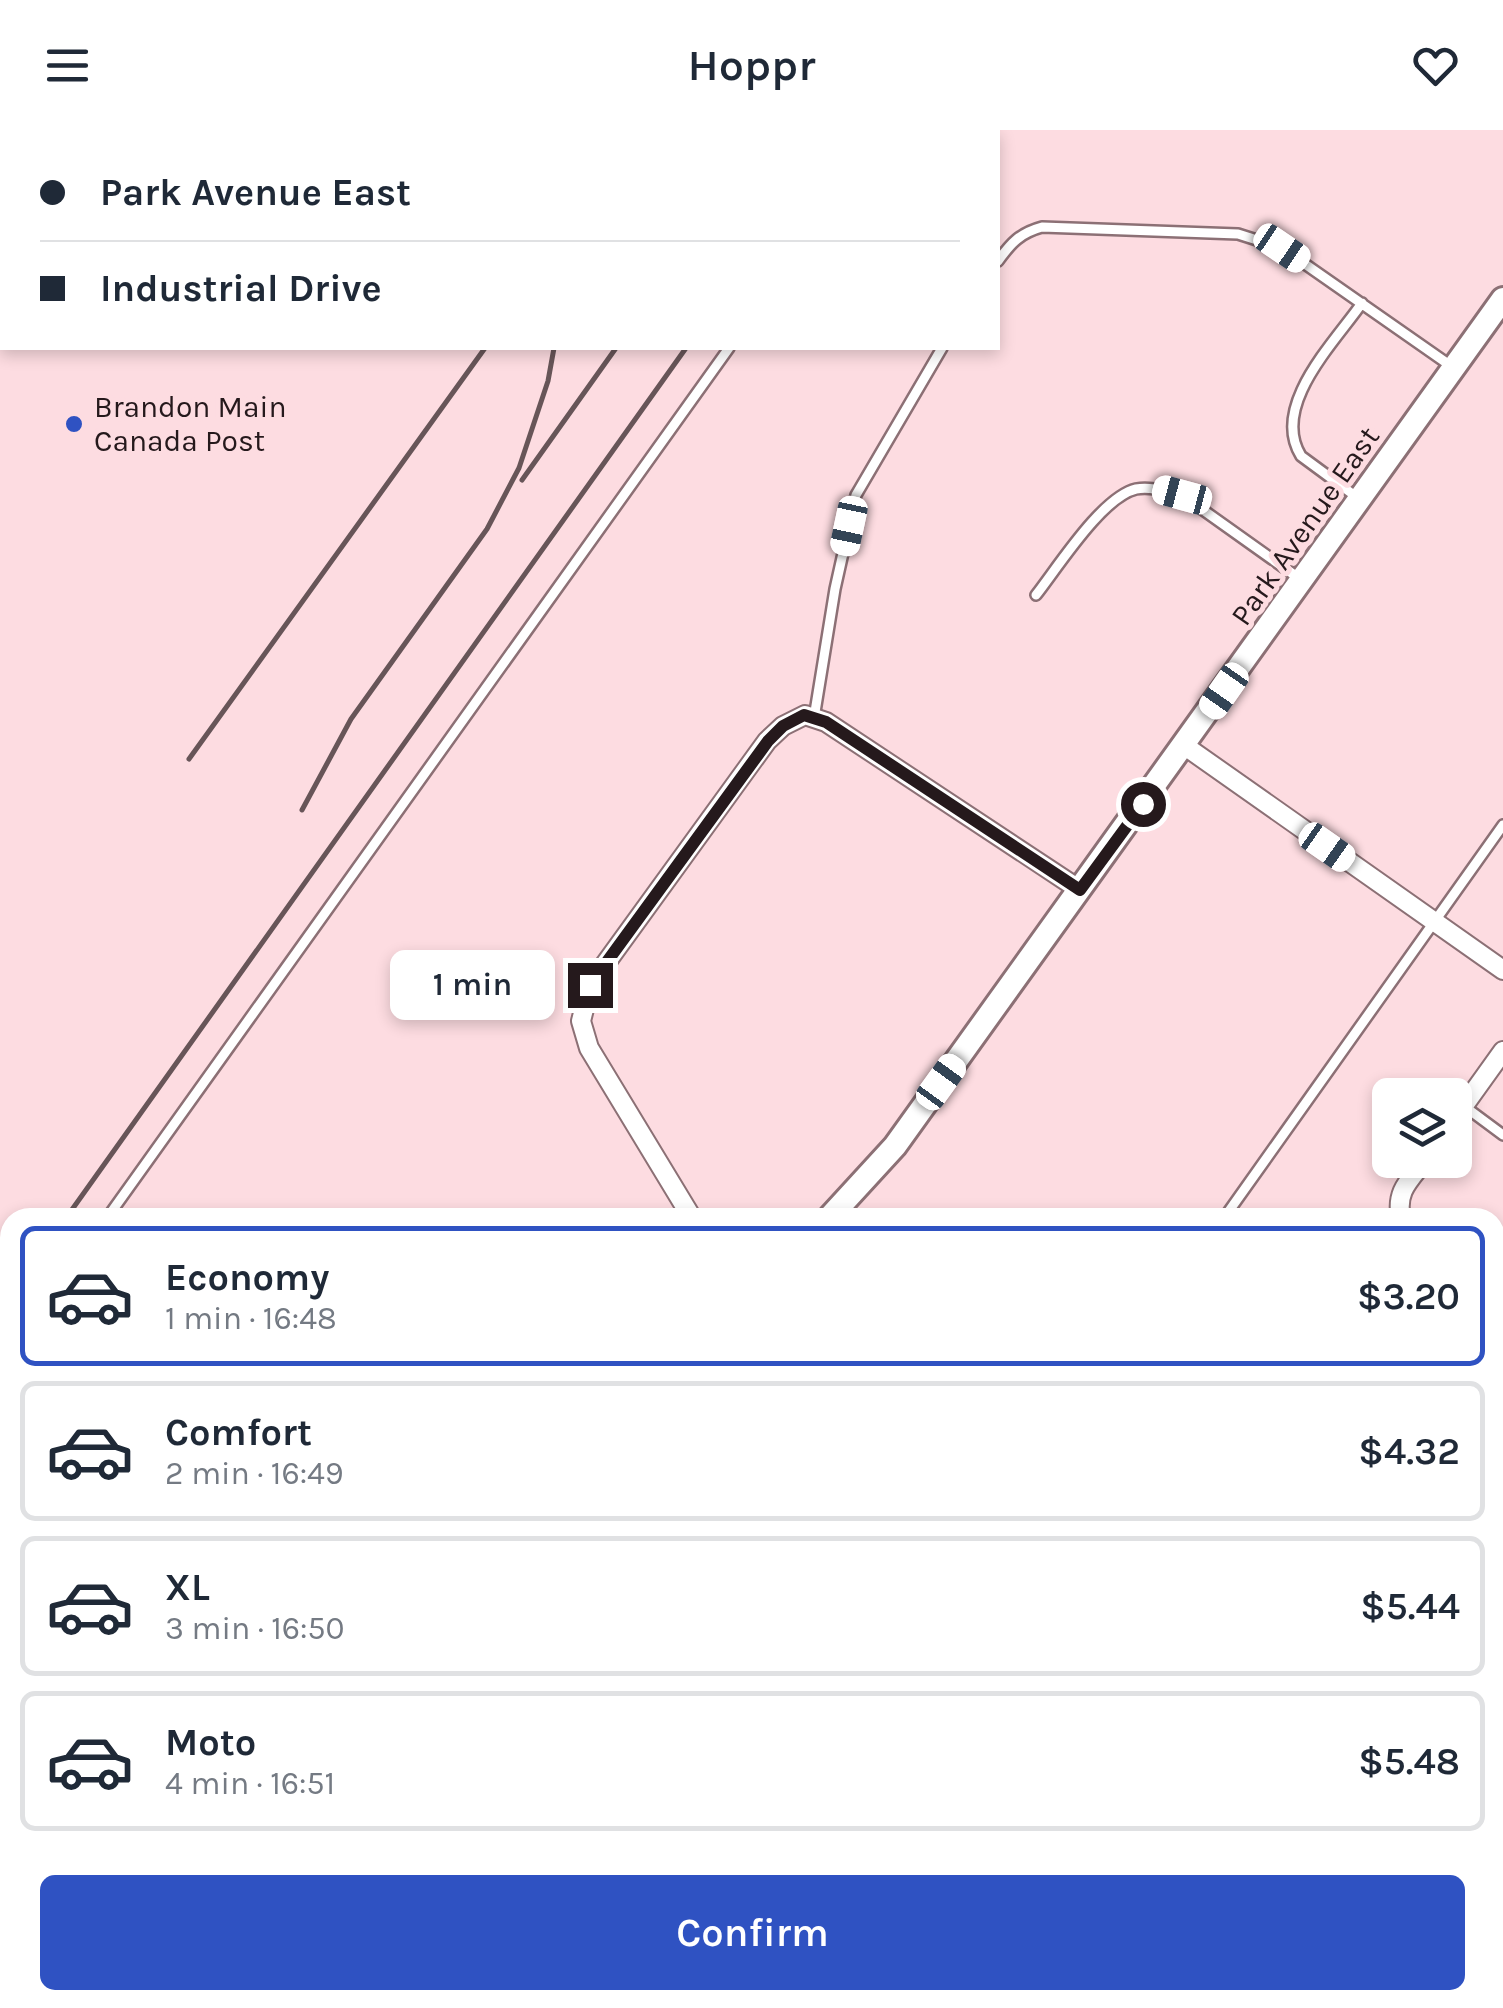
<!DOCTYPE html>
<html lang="en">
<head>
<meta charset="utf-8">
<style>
	body { margin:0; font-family:Karla,sans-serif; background:#f2f2f3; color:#1f2937; height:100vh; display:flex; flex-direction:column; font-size:38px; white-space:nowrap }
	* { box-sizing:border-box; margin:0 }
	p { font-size:32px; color:#747a83 }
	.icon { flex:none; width:55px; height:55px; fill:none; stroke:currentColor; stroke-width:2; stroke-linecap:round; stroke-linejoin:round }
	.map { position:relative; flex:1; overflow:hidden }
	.details { position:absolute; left:0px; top:1078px; width:1505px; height:802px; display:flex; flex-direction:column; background:#fff; border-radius:30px 30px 0 0; box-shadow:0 5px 15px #0003 }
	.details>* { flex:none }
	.top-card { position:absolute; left:0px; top:0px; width:1000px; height:220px; box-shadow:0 5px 15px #0003; display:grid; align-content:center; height:220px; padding:0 40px; background:#fff }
	.fabs { position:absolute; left:1372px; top:948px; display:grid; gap:20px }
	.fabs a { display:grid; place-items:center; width:100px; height:100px; border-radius:15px; background:#fff; box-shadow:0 5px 15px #0003; font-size:50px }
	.end { position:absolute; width:45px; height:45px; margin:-22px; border:12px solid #25191c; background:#fff; box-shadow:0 0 0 5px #fff }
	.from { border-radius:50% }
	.bubble { position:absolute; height:70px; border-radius:15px; background:#fff; box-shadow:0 5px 15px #0003; font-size:32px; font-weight:600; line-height:70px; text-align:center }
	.car { position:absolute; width:30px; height:60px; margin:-30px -15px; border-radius:12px; box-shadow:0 0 8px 2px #0007; background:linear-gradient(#fff 24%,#345 0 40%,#fff 0 76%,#345 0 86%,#fff 0) }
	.top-card b { display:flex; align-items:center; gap:35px; height:95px; font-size:38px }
	.top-card b+b { border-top:2px solid #e0e1e3 }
	.top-card i { width:25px; height:25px; background:#1f2937 }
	ul { padding:18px 0 0; list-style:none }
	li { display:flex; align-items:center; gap:30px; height:140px; margin:0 20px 15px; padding:0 20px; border:5px solid #e0e1e3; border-radius:15px }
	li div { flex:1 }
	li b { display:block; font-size:38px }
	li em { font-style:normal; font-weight:600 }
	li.current { border-color:#2f52c2 }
	li>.icon { width:90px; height:90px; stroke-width:1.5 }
	.button { display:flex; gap:20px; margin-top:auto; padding:20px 40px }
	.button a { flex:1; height:115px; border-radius:15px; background:#2f52c2; color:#fff; font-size:40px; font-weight:600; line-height:115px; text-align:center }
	header { display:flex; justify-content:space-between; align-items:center; height:130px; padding:0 40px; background:#fff; font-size:45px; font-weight:600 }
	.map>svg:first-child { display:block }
	.green { fill:#f0b497 }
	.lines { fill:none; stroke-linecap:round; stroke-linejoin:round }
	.service-casing { stroke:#8c7075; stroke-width:14 }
	.minor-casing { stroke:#8c7075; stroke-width:22 }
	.tertiary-casing { stroke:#8c7075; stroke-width:28 }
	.service { stroke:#fff; stroke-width:9 }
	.minor { stroke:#fff; stroke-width:18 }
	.tertiary { stroke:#fff; stroke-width:22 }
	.rail { stroke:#675558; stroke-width:5 }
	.route { stroke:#25191c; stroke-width:12 }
	.poi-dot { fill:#2f52c2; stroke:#fddce1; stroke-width:4 }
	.labels { text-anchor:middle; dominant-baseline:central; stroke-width:10; stroke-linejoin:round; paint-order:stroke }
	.poi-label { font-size:30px; fill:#25191c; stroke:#fddce1; text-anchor:start }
	.street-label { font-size:30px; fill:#25191c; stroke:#fddce1 }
</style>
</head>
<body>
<header><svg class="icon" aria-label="menu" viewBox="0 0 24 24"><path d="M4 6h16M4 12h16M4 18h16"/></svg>Hoppr<svg class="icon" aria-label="heart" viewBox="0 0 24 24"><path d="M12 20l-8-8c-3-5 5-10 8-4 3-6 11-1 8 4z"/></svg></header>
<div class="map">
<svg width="1503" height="1878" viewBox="0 0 1503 1878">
	<rect width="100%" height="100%" fill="#fddce1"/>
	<path class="green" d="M 1495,1327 L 1503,1333 L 1503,1714 L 1495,1714 Z"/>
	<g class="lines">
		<g class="service-casing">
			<path id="service" d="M 882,2 L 884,0
				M 998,131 C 1011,113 1020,103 1042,97 L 1238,104 L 1282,118 L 1451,236
				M 1358,368 L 1301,326 C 1270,276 1334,213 1362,173
				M 1036,465 C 1058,437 1102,367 1136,359 C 1151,356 1168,362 1182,365 L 1300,449
				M 814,588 L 835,459 L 856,365 L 942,218
				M 1464,976 L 1503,1005
				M 107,1088 L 729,218
				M 1224,1088 L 1503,695
				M 0,1237 L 10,1223
				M 1495,1319 L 1503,1324
				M 0,1401 L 10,1411
				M 0,1686 L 10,1687
				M 1495,1729 L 1503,1729
				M 827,1878 L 827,1870"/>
		</g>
		<g class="minor-casing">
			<path id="minor" d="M 68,2 L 70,0
				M 0,100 L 2,96
				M 1185,616 L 1503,840
				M 1455,988 L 1503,921
				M 692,1088 L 589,918 L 581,891 L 590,855 L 767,611 L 783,596 L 805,585 L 826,592 L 1080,760
				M 1401,1088 C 1395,1061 1410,1050 1425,1030
				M 1495,1156 L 1503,1162
				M 0,1818 L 10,1818
				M 1495,1863 L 1503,1864
				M 491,1878 L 491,1870
				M 960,1878 L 964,1870"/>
		</g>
		<g class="tertiary-casing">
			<path id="tertiary" d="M 829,1088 L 895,1016 L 1503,169
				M 155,1878 L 155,1870"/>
		</g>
		<use href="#service" class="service"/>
		<use href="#minor" class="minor"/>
		<use href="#tertiary" class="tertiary"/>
		<path class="rail" d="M 639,2 L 641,0
			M 769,2 L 771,0
			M 839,2 L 841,0
			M 522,350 L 616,218
			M 189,629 L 485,218
			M 302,680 L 351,589 L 487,399 L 519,338 L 548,251 L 554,218
			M 66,1088 L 686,218
			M 0,1180 L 10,1166"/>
	</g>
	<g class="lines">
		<path class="route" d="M 590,855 L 768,611 L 783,596 L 804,585 L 826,592 L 1080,760 L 1143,674"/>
	</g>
	<circle class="poi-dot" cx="74" cy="294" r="10"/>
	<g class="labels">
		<g class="poi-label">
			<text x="94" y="277">Brandon Main<tspan x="94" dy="34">Canada Post</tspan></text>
		</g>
		<g class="street-label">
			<text transform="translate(1305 396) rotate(-55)">Park Avenue East</text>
		</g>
	</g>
</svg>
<div class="fabs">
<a><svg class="icon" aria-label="layers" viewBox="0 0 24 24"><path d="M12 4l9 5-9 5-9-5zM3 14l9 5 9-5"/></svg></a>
</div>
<i class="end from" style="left:1143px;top:674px"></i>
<i class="end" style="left:590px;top:855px"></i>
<div class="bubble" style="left:390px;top:820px;width:165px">1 min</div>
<i class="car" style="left:1282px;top:118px;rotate:124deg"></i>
<i class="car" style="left:1182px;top:365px;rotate:285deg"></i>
<i class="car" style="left:849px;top:396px;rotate:192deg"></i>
<i class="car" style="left:1224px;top:561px;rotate:215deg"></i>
<i class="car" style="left:1327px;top:717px;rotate:125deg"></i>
<i class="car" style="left:941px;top:952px;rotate:36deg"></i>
<div class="top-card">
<b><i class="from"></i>Park Avenue East</b>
<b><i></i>Industrial Drive</b>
</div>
<section class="details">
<ul>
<li class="current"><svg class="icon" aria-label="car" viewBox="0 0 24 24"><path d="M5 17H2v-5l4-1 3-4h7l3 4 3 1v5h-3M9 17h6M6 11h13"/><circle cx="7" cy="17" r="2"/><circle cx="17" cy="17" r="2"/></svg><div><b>Economy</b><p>1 min · 16:48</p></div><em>$3.20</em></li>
<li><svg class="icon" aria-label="car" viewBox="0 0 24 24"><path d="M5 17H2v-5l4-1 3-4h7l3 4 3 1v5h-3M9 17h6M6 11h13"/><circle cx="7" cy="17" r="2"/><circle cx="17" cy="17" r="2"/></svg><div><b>Comfort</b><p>2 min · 16:49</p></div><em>$4.32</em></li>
<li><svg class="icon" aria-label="car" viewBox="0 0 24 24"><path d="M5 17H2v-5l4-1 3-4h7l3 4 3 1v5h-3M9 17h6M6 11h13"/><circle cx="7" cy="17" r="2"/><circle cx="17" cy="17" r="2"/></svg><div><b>XL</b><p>3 min · 16:50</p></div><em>$5.44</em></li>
<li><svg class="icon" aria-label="car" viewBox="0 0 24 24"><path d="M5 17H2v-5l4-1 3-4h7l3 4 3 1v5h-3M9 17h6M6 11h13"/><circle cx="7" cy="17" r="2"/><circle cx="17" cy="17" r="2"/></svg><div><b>Moto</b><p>4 min · 16:51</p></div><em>$5.48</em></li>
</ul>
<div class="button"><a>Confirm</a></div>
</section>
</div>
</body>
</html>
